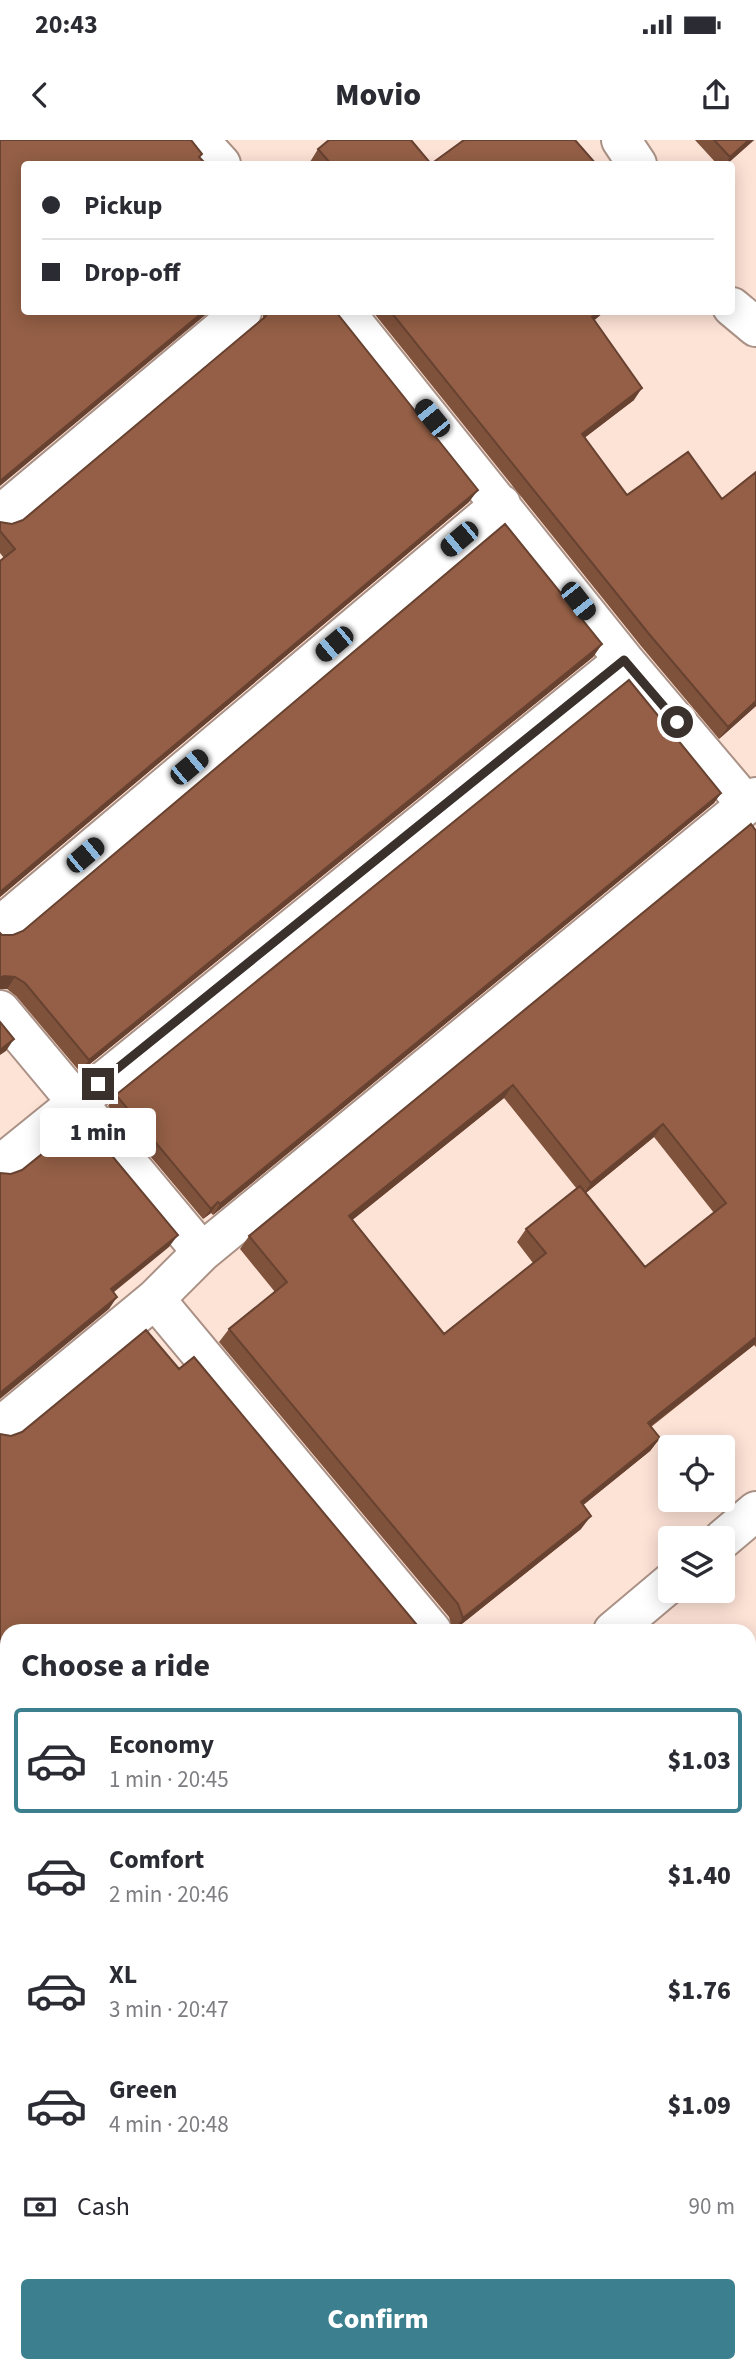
<!DOCTYPE html>
<html lang="en">
<head>
<meta charset="utf-8">
<style>
	body { margin:0; font-family:"Source Sans 3",sans-serif; background:#f2f2f3; color:#2b2b33; height:100vh; display:flex; flex-direction:column; font-size:26px; white-space:nowrap }
	* { box-sizing:border-box; margin:0 }
	p { font-size:23px; color:#7c7c81 }
	.icon { flex:none; width:38px; height:38px; fill:none; stroke:currentColor; stroke-width:2; stroke-linecap:round; stroke-linejoin:round }
	.map { position:relative; flex:1; overflow:hidden }
	.drawer { position:absolute; left:0px; top:1484px; width:756px; height:749px; display:flex; flex-direction:column; background:#fff; border-radius:21px 21px 0 0; box-shadow:0 4px 18px #0003 }
	.drawer>* { flex:none }
	.guide { position:absolute; left:21px; top:21px; width:714px; height:154px; border-radius:7px; box-shadow:0 4px 18px #0003; display:grid; align-content:center; height:154px; padding:0 21px; background:#fff }
	.controls { position:absolute; left:658px; top:1295px; display:grid; gap:14px }
	.controls a { display:grid; place-items:center; width:77px; height:77px; border-radius:7px; background:#fff; box-shadow:0 4px 18px #0003; font-size:35px }
	.end { position:absolute; width:32px; height:32px; margin:-16px; border:9px solid #3a302c; background:#fff; box-shadow:0 0 0 4px #fff }
	.from { border-radius:50% }
	.bubble { position:absolute; height:49px; border-radius:7px; background:#fff; box-shadow:0 4px 18px #0003; font-size:23px; font-weight:800; line-height:49px; text-align:center }
	.car { position:absolute; width:21px; height:42px; margin:-21px -10px; border-radius:9px; box-shadow:0 0 5px 2px #0007; background:linear-gradient(#222 24%,#8ab4d8 0 40%,#222 0 76%,#8ab4d8 0 86%,#222 0) }
	.guide b { display:flex; align-items:center; gap:24px; height:66px; font-size:26px }
	.guide b+b { border-top:2px solid #e1e1e2 }
	.guide i { width:18px; height:18px; background:#2b2b33 }
	ul { padding:0; list-style:none }
	li { display:flex; align-items:center; gap:21px; height:105px; margin:0 14px 10px; padding:0 7px; border:4px solid transparent; border-radius:7px }
	li div { flex:1 }
	li b { display:block; font-size:26px }
	li em { font-style:normal; font-weight:800 }
	li.current { border-color:#3c808f }
	li>.icon { width:63px; height:63px; stroke-width:1.5 }
	h2 { padding:0 21px; font-size:32px; line-height:84px }
	.pay { display:flex; align-items:center; gap:18px; height:77px; padding:0 21px; font-size:26px }
	.pay p { margin-inline-start:auto }
	.button { display:flex; gap:14px; margin-top:auto; padding:14px 21px }
	.button a { flex:1; height:80px; border-radius:7px; background:#3c808f; color:#fff; font-size:28px; font-weight:800; line-height:80px; text-align:center }
	.status { display:flex; justify-content:space-between; align-items:center; height:49px; padding:0 35px; background:#fff; direction:ltr }
	.status svg { height:19px; fill:currentColor }
	header { display:flex; justify-content:space-between; align-items:center; height:91px; padding:0 21px; background:#fff; font-size:32px; font-weight:800 }
	.map>svg:first-child { display:block }
	.lines { fill:none; stroke-linecap:round; stroke-linejoin:round }
	.street-casing { stroke:#aa9186; stroke-width:42 }
	.street { stroke:#fff; stroke-width:38 }
	.wall { fill:#7f523c; fill-rule:evenodd }
	.shaded-wall { fill:#684231 }
	.building { fill:#945f46; stroke:#684231; stroke-width:2; fill-rule:evenodd }
	.route { stroke:#3a302c; stroke-width:9 }
</style>
</head>
<body>
<div class="status"><b>20:43</b><svg viewBox="0 0 49 12"><path d="M0 12V9h3v3zM5 12V6h3v6zM10 12V3h3v9zM15 12V0h3v12zM26 1h20v11H26zM47 4h2v5h-2z"/></svg></div>
<header><svg class="icon" aria-label="back" viewBox="0 0 24 24"><path d="M15 5l-7 7 7 7"/></svg>Movio<svg class="icon" aria-label="share" viewBox="0 0 24 24"><path d="M12 15V3M7 8l5-5 5 5M5 13v7h14v-7"/></svg></header>
<div class="map">
<svg width="756" height="2233" viewBox="0 0 756 2233">
	<rect width="100%" height="100%" fill="#fde2d6"/>
	<g class="lines">
		<g class="street-casing">
			<path id="street" d="M 199,0 L 221,24
				M 621,0 L 637,24
				M 732,167 L 756,187
				M 345,172 L 624,520 L 746,664
				M 0,375 L 242,172
				M 0,786 L 501,364
				M 0,870 L 202,1112
				M 0,1025 L 624,520
				M 155,1159 L 432,1491
				M 0,1287 L 155,1159 L 202,1112 L 756,657
				M 723,1399 L 756,1371
				M 613,1491 L 670,1443
				M 749,1875 L 756,1884
				M 0,1986 L 7,1994
				M 0,2153 L 7,2161
				M 61,2226 L 67,2233"/>
		</g>
		<use href="#street" class="street"/>
	</g>
	<path class="wall" d="M 464,0 L 576,0 L 576,1 L 596,24 L 312,24 L 310,22 L 318,9 L 431,24 Z
		M 695,0 L 754,0 L 727,24 L 717,24 Z
		M 263,172 L 336,172 L 469,362 L 0,757 L 0,421 L 4,418 L 0,413 L 0,382 L 12,384 L 23,380 L 263,178 Z
		M 373,172 L 604,172 L 594,180 L 634,260 L 585,297 L 756,566 L 719,599 L 641,506 Z
		M 602,504 L 593,517 L 80,932 L 16,856 L 7,849 L 0,849 L 0,793 L 2,795 L 13,795 Z
		M 721,653 L 714,663 L 213,1075 L 211,1073 L 203,1079 L 108,966 L 116,955 Z
		M 756,691 L 756,1207 L 754,1205 L 651,1287 L 660,1298 L 650,1311 L 583,1365 L 581,1389 L 453,1491 L 449,1477 L 219,1202 L 229,1189 L 275,1152 L 240,1109 L 249,1096 ZM 504,958 L 577,1049 L 526,1089 L 517,1102 L 533,1123 L 444,1194 L 352,1080 ZM 654,997 L 714,1073 L 645,1127 L 586,1053 Z
		M 756,1593 L 756,1681 L 749,1673 L 749,1599 Z
		M 756,1688 L 756,1726 L 749,1718 L 749,1694 Z
		M 574,2226 L 749,2226 L 756,2233 L 580,2233 Z"/>
	<path class="shaded-wall" d="M 749,0 L 754,0 L 727,24 L 725,24 L 730,17 Z
		M 203,172 L 209,172 L 0,346 L 0,341 Z
		M 599,172 L 604,172 L 583,190 L 592,177 Z
		M 642,248 L 634,260 L 574,306 L 582,294 Z
		M 478,350 L 469,362 L 0,757 L 0,752 Z
		M 602,504 L 593,517 L 80,932 L 89,920 Z
		M 756,561 L 756,566 L 719,599 L 728,587 Z
		M 721,653 L 714,663 L 213,1075 L 220,1064 Z
		M 4,836 L 15,837 L 7,849 L 0,849 L 0,838 Z
		M 14,899 L 6,911 L 0,915 L 0,910 Z
		M 513,945 L 504,958 L 340,1090 L 349,1076 Z
		M 663,984 L 654,997 L 582,1056 L 591,1043 Z
		M 218,1062 L 211,1073 L 203,1079 L 211,1069 Z
		M 178,1095 L 169,1107 L 103,1161 L 111,1149 Z
		M 117,1157 L 109,1169 L 0,1259 L 0,1253 Z
		M 756,1197 L 756,1202 L 754,1205 L 638,1296 L 648,1283 Z
		M 660,1298 L 650,1311 L 571,1375 L 581,1362 Z
		M 591,1376 L 581,1389 L 453,1491 L 463,1478 Z
		M 7,1869 L 7,1874 L 0,1880 L 0,1875 Z
		M 2,2119 L 7,2119 L 7,2133 L 0,2133 L 0,2123 Z"/>
	<path class="building" d="M 0,0 L 191,0 L 202,14 L 199,17 L 206,24 L 24,24 L 24,172 L 203,172 L 0,341 Z
		M 329,0 L 411,0 L 431,24 L 464,0 L 575,0 L 596,24 L 331,24 L 318,9 Z
		M 714,0 L 749,0 L 730,17 Z
		M 268,172 L 336,172 L 478,350 L 0,752 L 0,421 L 15,409 L 0,391 L 0,382 L 12,384 L 23,380 L 265,177 Z
		M 391,172 L 599,172 L 592,177 L 642,248 L 582,294 L 627,355 L 688,312 L 722,359 L 756,332 L 756,561 L 728,587 L 649,494 Z
		M 505,384 L 602,504 L 89,920 L 25,843 L 15,837 L 4,836 L 0,838 L 0,793 L 2,795 L 13,795 L 23,791 Z
		M 629,540 L 721,653 L 220,1064 L 218,1062 L 211,1069 L 116,955 Z
		M 751,684 L 756,691 L 756,1197 L 648,1283 L 660,1298 L 581,1362 L 591,1376 L 463,1478 L 458,1464 L 229,1189 L 287,1142 L 249,1096 ZM 513,945 L 591,1043 L 663,984 L 726,1063 L 645,1127 L 580,1046 L 526,1089 L 546,1113 L 444,1194 L 349,1076 Z
		M 0,882 L 14,899 L 0,910 Z
		M 83,981 L 178,1095 L 111,1149 L 117,1157 L 0,1253 L 0,1033 L 11,1034 L 22,1030 Z
		M 146,1190 L 179,1229 L 194,1217 L 422,1491 L 346,1491 L 343,1488 L 340,1491 L 7,1491 L 7,1869 L 0,1875 L 0,1294 L 11,1296 L 22,1292 Z
		M 756,1593 L 756,1660 L 749,1652 L 749,1599 Z
		M 756,1688 L 756,1704 L 749,1697 L 749,1694 Z
		M 749,2015 L 756,2024 L 756,2233 L 600,2233 L 595,2226 L 749,2226 Z
		M 7,2066 L 7,2119 L 2,2119 L 0,2117 L 0,2072 Z
		M 0,2160 L 7,2166 L 7,2226 L 54,2226 L 60,2233 L 0,2233 Z
		M 226,2226 L 396,2226 L 401,2233 L 218,2233 Z"/>
	<g class="lines">
		<path class="route" d="M 98,944 L 624,520 L 677,582"/>
	</g>
</svg>
<div class="controls">
<a><svg class="icon" aria-label="locate" viewBox="0 0 24 24"><circle cx="12" cy="12" r="6"/><path d="M12 2v4M12 18v4M2 12h4M18 12h4"/></svg></a>
<a><svg class="icon" aria-label="layers" viewBox="0 0 24 24"><path d="M12 4l9 5-9 5-9-5zM3 14l9 5 9-5"/></svg></a>
</div>
<i class="end from" style="left:677px;top:582px"></i>
<i class="end" style="left:98px;top:944px"></i>
<div class="bubble" style="left:40px;top:968px;width:116px">1 min</div>
<i class="car" style="left:432px;top:278px;rotate:321deg"></i>
<i class="car" style="left:459px;top:399px;rotate:230deg"></i>
<i class="car" style="left:578px;top:461px;rotate:142deg"></i>
<i class="car" style="left:334px;top:504px;rotate:230deg"></i>
<i class="car" style="left:189px;top:627px;rotate:50deg"></i>
<i class="car" style="left:85px;top:715px;rotate:50deg"></i>
<div class="guide">
<b><i class="from"></i>Pickup</b>
<b><i></i>Drop-off</b>
</div>
<section class="drawer">
<h2>Choose a ride</h2>
<ul>
<li class="current"><svg class="icon" aria-label="car" viewBox="0 0 24 24"><path d="M5 17H2v-5l4-1 3-4h7l3 4 3 1v5h-3M9 17h6M6 11h13"/><circle cx="7" cy="17" r="2"/><circle cx="17" cy="17" r="2"/></svg><div><b>Economy</b><p>1 min · 20:45</p></div><em>$1.03</em></li>
<li><svg class="icon" aria-label="car" viewBox="0 0 24 24"><path d="M5 17H2v-5l4-1 3-4h7l3 4 3 1v5h-3M9 17h6M6 11h13"/><circle cx="7" cy="17" r="2"/><circle cx="17" cy="17" r="2"/></svg><div><b>Comfort</b><p>2 min · 20:46</p></div><em>$1.40</em></li>
<li><svg class="icon" aria-label="car" viewBox="0 0 24 24"><path d="M5 17H2v-5l4-1 3-4h7l3 4 3 1v5h-3M9 17h6M6 11h13"/><circle cx="7" cy="17" r="2"/><circle cx="17" cy="17" r="2"/></svg><div><b>XL</b><p>3 min · 20:47</p></div><em>$1.76</em></li>
<li><svg class="icon" aria-label="car" viewBox="0 0 24 24"><path d="M5 17H2v-5l4-1 3-4h7l3 4 3 1v5h-3M9 17h6M6 11h13"/><circle cx="7" cy="17" r="2"/><circle cx="17" cy="17" r="2"/></svg><div><b>Green</b><p>4 min · 20:48</p></div><em>$1.09</em></li>
</ul>
<div class="pay"><svg class="icon" aria-label="cash" viewBox="0 0 24 24"><path d="M3 7h18v10H3z"/><circle cx="12" cy="12" r="2"/></svg>Cash<p>90 m</p></div>
<div class="button"><a>Confirm</a></div>
</section>
</div>
</body>
</html>
